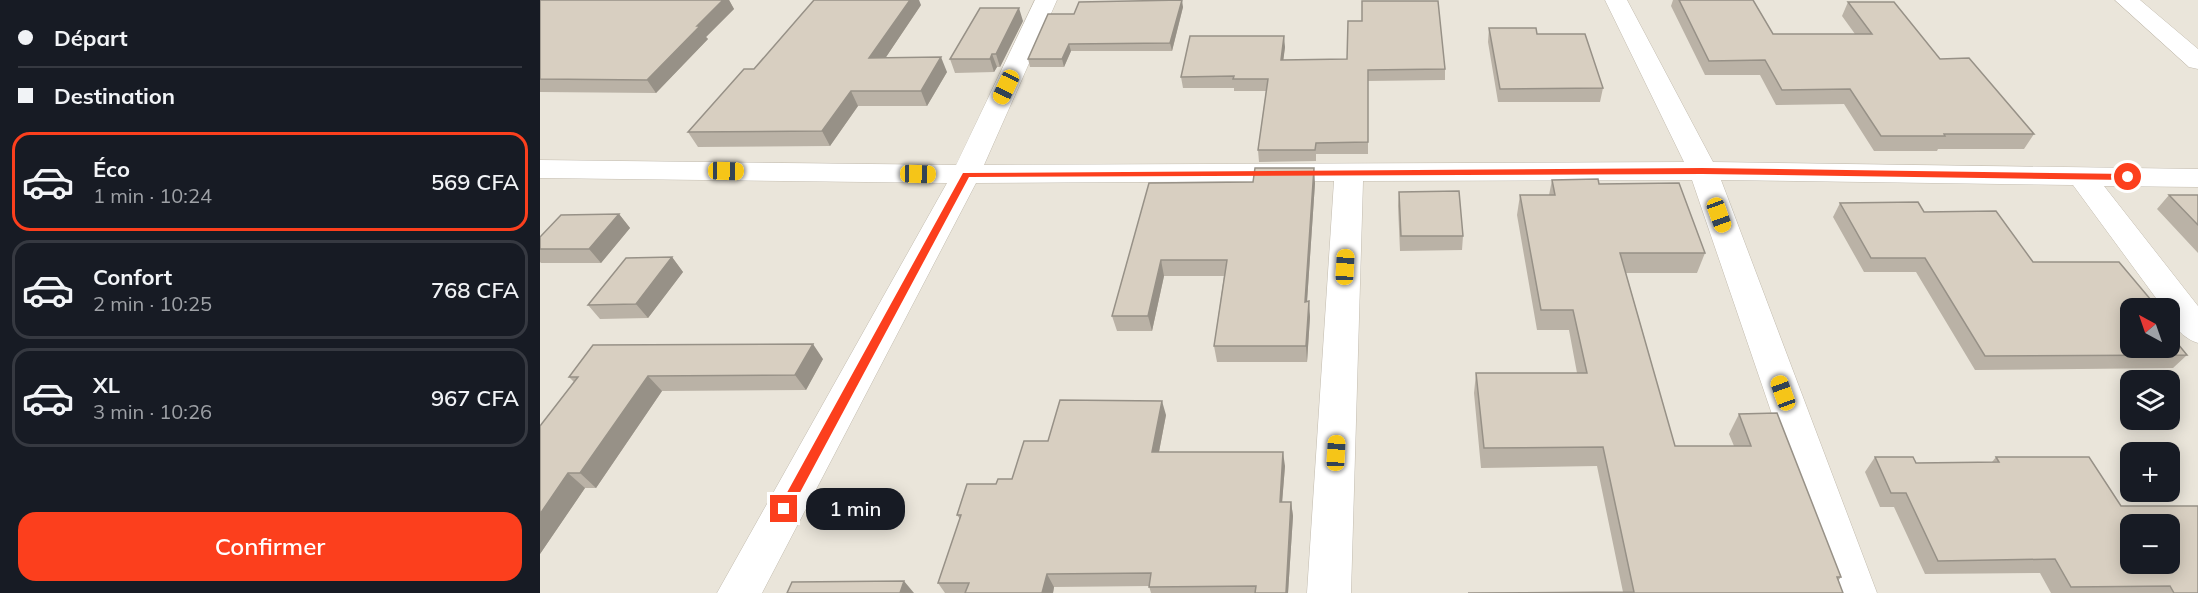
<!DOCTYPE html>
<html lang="fr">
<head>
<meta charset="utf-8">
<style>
	body { margin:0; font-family:Mulish,sans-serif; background:#242831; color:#f1f3f6; height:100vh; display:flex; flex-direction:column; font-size:22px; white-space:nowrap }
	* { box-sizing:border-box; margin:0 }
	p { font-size:20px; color:#9ea1a6 }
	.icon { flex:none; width:33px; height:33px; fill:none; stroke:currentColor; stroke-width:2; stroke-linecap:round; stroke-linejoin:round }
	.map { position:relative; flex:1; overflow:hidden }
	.sheet { display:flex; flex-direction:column; background:#171b24; width:540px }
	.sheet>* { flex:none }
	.banner { display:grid; align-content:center; height:132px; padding:0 18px; background:#171b24 }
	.needle { width:39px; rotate:320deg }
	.fabs { position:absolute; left:1580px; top:298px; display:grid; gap:12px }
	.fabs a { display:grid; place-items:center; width:60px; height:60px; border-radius:12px; background:#171b24; box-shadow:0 3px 15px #0003; font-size:30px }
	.end { position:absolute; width:27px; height:27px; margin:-14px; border:8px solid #fc3f1d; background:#fff; box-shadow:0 0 0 3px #fff }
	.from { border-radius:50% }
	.bubble { position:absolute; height:42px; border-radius:18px; background:#171b24; box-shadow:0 3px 15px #0003; font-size:20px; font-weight:600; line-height:42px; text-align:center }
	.car { position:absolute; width:18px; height:36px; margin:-18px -9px; border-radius:8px; box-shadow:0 0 4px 2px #0007; background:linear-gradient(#f5c518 24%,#345 0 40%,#f5c518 0 76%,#345 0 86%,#f5c518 0) }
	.banner b { display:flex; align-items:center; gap:21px; height:57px; font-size:22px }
	.banner b+b { border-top:2px solid #363941 }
	.banner i { width:15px; height:15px; background:#f1f3f6 }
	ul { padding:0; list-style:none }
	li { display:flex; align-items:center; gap:18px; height:99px; margin:0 12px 9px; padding:0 6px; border:3px solid #363941; border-radius:18px }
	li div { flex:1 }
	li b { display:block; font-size:22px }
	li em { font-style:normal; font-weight:600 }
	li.active { border-color:#fc3f1d }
	li>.icon { width:54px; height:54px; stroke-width:1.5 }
	.button { display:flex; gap:12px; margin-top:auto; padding:12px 18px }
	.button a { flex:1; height:69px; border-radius:18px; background:#fc3f1d; color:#fff; font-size:24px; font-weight:600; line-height:69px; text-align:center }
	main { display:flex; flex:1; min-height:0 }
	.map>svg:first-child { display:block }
	.residential { fill:#eae5da; fill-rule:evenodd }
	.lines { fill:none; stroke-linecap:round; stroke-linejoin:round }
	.street-casing { stroke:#c2bbae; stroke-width:1 }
	.street { fill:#fff; fill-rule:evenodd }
	.wall { fill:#bab2a6 }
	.shaded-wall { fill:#979187 }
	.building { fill:#d8cfc1; stroke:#979187; stroke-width:1.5; fill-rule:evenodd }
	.route { fill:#fc3f1d }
</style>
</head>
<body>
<main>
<section class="sheet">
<div class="banner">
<b><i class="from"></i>Départ</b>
<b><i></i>Destination</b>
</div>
<ul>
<li class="active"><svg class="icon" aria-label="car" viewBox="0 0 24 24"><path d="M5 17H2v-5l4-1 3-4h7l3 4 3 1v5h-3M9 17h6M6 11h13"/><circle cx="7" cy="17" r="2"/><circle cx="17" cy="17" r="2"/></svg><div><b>Éco</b><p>1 min · 10:24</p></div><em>569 CFA</em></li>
<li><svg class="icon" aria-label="car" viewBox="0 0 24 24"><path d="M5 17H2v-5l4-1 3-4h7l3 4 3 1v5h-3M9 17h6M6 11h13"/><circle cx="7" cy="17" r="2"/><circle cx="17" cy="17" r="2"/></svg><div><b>Confort</b><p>2 min · 10:25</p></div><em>768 CFA</em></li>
<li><svg class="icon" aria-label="car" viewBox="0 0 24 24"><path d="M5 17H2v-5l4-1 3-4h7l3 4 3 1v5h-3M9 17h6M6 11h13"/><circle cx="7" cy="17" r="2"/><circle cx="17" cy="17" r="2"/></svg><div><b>XL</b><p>3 min · 10:26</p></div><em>967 CFA</em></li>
</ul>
<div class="button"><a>Confirmer</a></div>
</section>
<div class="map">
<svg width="1658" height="593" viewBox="0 0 1658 593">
	<rect width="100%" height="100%" fill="#f6f3ec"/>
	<path class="residential" d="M 0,0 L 1658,0 L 1658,593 L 0,593 ZM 1590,309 L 1629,309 L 1629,348 L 1590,348 ZM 1590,381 L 1629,381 L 1629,420 L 1590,420 ZM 1590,453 L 1629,453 L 1629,492 L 1590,492 ZM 1590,525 L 1629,525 L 1629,564 L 1590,564 Z"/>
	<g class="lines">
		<g class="street-casing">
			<path id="street" d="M 495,0 L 517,0 L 444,165 L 1144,162 L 1065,0 L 1087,0 L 1173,162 L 1658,169 L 1658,187 L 1564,186 L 1658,306 L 1658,343 C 1644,339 1629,324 1629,309 L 1624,309 L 1533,185 L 1181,180 L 1337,593 L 1293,593 L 1152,180 L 823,181 L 811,593 L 767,593 L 794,181 L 436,183 L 222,593 L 177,593 L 407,183 L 0,178 L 0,160 L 416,165 Z
				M 1575,0 L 1600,0 L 1658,49 L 1658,69 L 1649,67 Z"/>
		</g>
		<use href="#street" class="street"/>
	</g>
	<path class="wall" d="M 0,0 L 189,0 L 194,9 L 166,37 L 168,39 L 116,93 L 0,92 Z
		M 1133,0 L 1213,0 L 1233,34 L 1315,34 L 1302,16 L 1308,2 L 1400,59 L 1494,134 L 1484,149 L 1398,149 L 1397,151 L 1334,151 L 1304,104 L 1236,105 L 1220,75 L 1165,75 L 1131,6 Z
		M 381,5 L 346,57 L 407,72 L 387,106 L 318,106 L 290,146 L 158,147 L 148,132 Z
		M 643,7 L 632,51 L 531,51 L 524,67 L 490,67 L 488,59 L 534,14 Z
		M 483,21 L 460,67 L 457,67 L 454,72 L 415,73 L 410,59 Z
		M 949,28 L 997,34 L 1063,88 L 1060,102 L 958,102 L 948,42 Z
		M 745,47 L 743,60 L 905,69 L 905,80 L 828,81 L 828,154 L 776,154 L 776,161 L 719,162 L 718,150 L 726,91 L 694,91 L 694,88 L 643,88 L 641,77 Z
		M 1012,180 L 1059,184 L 1165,253 L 1157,273 L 1086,273 L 1135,446 L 1194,446 L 1189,434 L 1199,414 L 1301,577 L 1298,581 L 1303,593 L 1083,592 L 1057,466 L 941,468 L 934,393 L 936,373 L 1037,373 L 1029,330 L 997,330 L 977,215 L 980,195 L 1009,195 Z
		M 609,183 L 775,183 L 767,301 L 770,317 L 767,362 L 677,362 L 674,346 L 684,276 L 624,276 L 612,331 L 577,331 L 572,316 Z
		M 859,192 L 923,236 L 922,250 L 860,251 L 858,206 Z
		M 1629,195 L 1658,195 L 1658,253 L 1617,209 Z
		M 1300,203 L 1384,212 L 1493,262 L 1611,300 L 1606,306 L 1647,355 L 1633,368 L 1435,370 L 1376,272 L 1324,272 L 1293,217 Z
		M 79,214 L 90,228 L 61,263 L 1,263 L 0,262 L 0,237 Z
		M 132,257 L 143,272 L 108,318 L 60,319 L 48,305 Z
		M 283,359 L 266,390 L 122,391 L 56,488 L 45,488 L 0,554 L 0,426 L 34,382 L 29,377 Z
		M 626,415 L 619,452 L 745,466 L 742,502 L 751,502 L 753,516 L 748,593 L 611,593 L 609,586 L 514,587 L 513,593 L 405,593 L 398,583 L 420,519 L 417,515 L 472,479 L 508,441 Z
		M 1335,457 L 1376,463 L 1452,462 L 1456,457 L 1581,506 L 1658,593 L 1511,593 L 1500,573 L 1385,574 L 1354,507 L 1340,507 L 1325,472 Z"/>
	<path class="shaded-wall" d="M 183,0 L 189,0 L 194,9 L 166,37 L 168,39 L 116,93 L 107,80 L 157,26 Z
		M 370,0 L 379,0 L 381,5 L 336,72 L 329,58 Z
		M 642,0 L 643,7 L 632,51 L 630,43 Z
		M 479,8 L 483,21 L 460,67 L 456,54 Z
		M 744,36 L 745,47 L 742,71 L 741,60 Z
		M 529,44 L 531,51 L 524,67 L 522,59 Z
		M 452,54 L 457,67 L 454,72 L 450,59 Z
		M 401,57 L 407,72 L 387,106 L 381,91 Z
		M 311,91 L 318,106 L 290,146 L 282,131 Z
		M 774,168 L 775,183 L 766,317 L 765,302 Z
		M 79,214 L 90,228 L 61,263 L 49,249 Z
		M 132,257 L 143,272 L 108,318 L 96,304 Z
		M 621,260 L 624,276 L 612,331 L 608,316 Z
		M 769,301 L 770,317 L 767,362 L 766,346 Z
		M 273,344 L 283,359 L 266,390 L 255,375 Z
		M 108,376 L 122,391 L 56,488 L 40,473 Z
		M 622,401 L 626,415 L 616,467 L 612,452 Z
		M 743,452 L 745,466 L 741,516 L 740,502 Z
		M 28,473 L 45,488 L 0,554 L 0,514 Z
		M 751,502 L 753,516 L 748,593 L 746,593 Z
		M 507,574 L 514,587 L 513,593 L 502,593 Z
		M 364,581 L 374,593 L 360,593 Z"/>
	<path class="building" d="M 0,0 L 183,0 L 157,26 L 160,26 L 107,80 L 0,79 Z
		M 274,0 L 370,0 L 329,58 L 401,57 L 381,91 L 311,91 L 282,131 L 148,132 L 204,69 L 214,69 Z
		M 642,0 L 630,43 L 529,44 L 522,59 L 488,59 L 508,14 L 534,14 L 539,2 Z
		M 1139,0 L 1213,0 L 1233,34 L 1332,34 L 1308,2 L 1354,2 L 1400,59 L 1429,58 L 1494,134 L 1404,134 L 1405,136 L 1341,136 L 1310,89 L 1242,90 L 1225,60 L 1169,61 Z
		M 822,1 L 898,1 L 905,69 L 828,70 L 828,142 L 776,143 L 775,150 L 718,150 L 728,79 L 693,79 L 694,76 L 641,77 L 650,36 L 744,36 L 741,60 L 807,59 L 808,21 L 822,21 Z
		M 440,8 L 479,8 L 456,54 L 452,54 L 450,59 L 410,59 Z
		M 949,28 L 996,28 L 997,34 L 1045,34 L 1063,88 L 960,89 Z
		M 715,168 L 774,168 L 765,302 L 769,301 L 766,346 L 674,346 L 687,260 L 621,260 L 608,316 L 572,316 L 609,183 L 713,182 Z
		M 1058,179 L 1059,184 L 1139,183 L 1165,253 L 1080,253 L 1135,446 L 1211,446 L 1199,414 L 1237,413 L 1301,577 L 1297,577 L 1303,593 L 928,593 L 1094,592 L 1063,447 L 944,448 L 936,373 L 1047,373 L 1033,310 L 1001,310 L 980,195 L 1015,195 L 1012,180 Z
		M 919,191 L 923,236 L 861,236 L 859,192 Z
		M 1629,195 L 1658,195 L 1658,225 Z
		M 1378,202 L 1384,212 L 1456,211 L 1493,262 L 1579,262 L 1611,300 L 1601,300 L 1608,309 L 1590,309 L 1590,348 L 1629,348 L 1629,333 L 1647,355 L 1445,356 L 1385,258 L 1331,258 L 1300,203 Z
		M 79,214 L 49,249 L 0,249 L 0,237 L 21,215 Z
		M 132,257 L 96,304 L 48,305 L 86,258 Z
		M 273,344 L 255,375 L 108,376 L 40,473 L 28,473 L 0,514 L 0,426 L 38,377 L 29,377 L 53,345 Z
		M 520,400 L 622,401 L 612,452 L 743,452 L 740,502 L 751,502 L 746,593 L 715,593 L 716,586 L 609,587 L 611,573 L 507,574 L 502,593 L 425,593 L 429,583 L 398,583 L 421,515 L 417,515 L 427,484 L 456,484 L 458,479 L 472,479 L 484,441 L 508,441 Z
		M 1335,457 L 1373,457 L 1376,463 L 1459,462 L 1456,457 L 1549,457 L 1581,506 L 1658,506 L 1658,593 L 1634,593 L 1630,586 L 1531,587 L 1515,559 L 1398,561 L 1366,493 L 1351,493 ZM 1590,525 L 1629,525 L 1629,564 L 1590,564 Z
		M 364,581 L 360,593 L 247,593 L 252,582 Z"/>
	<path class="route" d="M 1162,168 L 1588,174 L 1592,177 L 1588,180 L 1162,174 L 429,177 L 249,513 L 240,513 L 238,509 L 423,173 Z"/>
</svg>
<div class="fabs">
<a><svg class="needle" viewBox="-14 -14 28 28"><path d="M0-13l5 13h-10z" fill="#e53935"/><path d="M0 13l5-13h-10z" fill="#9ea1a6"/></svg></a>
<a><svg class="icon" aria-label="layers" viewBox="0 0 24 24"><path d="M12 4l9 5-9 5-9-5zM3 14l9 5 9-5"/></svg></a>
<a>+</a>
<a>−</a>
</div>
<i class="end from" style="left:1588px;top:177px"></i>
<i class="end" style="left:244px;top:509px"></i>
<div class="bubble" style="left:266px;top:488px;width:99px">1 min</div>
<i class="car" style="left:466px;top:87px;rotate:205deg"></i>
<i class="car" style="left:186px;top:171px;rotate:91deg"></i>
<i class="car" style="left:378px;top:174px;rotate:91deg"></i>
<i class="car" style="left:1179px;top:215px;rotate:160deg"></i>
<i class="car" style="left:805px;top:267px;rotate:3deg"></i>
<i class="car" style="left:1243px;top:393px;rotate:340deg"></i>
<i class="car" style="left:796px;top:453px;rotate:3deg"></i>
</div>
</main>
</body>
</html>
